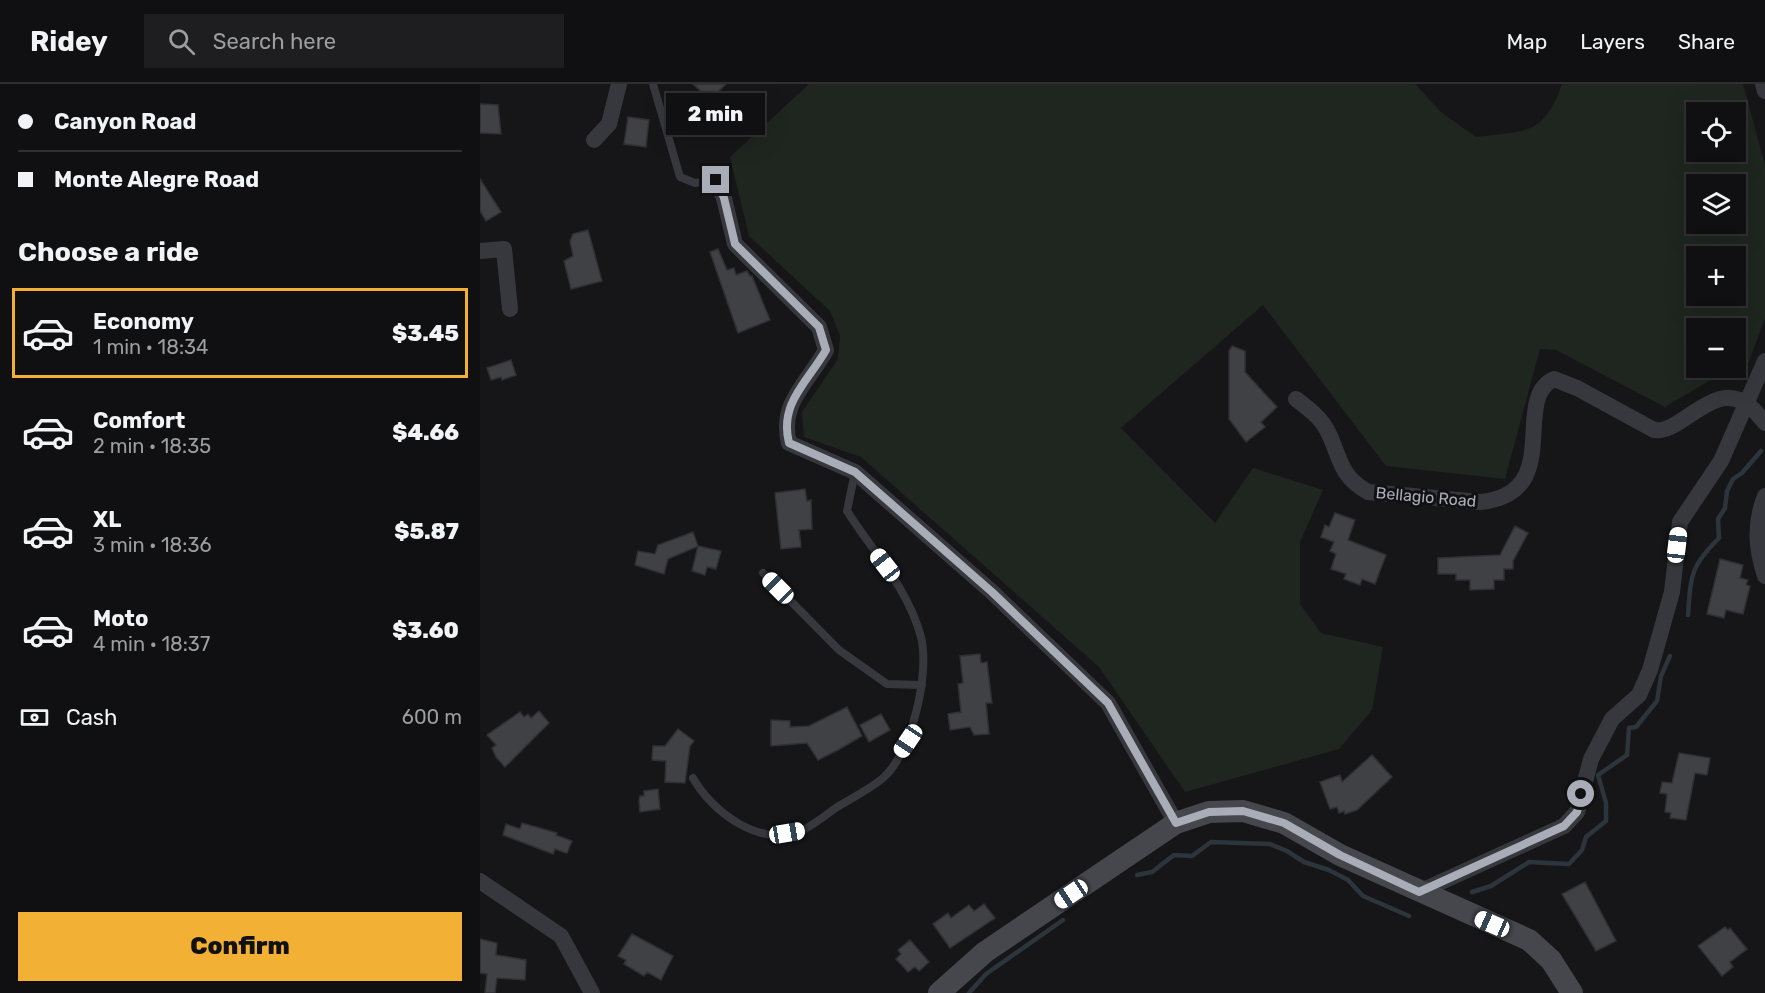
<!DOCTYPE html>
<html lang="en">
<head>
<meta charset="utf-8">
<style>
	body { margin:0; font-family:Rubik,sans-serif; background:#1e1e20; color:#f1f3f6; height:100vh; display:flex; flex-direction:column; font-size:22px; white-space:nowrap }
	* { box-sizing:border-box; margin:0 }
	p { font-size:20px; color:#9c9d9f }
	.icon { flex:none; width:33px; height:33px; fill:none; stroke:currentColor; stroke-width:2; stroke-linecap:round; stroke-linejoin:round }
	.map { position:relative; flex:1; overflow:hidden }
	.side { display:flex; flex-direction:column; background:#101012; width:480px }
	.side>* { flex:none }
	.banner { display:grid; align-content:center; height:132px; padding:0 18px; background:#101012 }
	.buttons { position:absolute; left:1206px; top:18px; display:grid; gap:12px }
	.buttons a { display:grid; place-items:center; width:60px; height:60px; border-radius:0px; background:#101012; box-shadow:0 6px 24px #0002,0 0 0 2px #303032; font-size:30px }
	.end { position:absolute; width:27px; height:27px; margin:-14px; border:8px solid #a8adb8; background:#111; box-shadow:0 0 0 3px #111 }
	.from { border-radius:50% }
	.bubble { position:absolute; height:42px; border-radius:0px; background:#101012; box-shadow:0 6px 24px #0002,0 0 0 2px #303032; font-size:20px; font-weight:800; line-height:42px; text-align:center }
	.car { position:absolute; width:18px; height:36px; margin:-18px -9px; border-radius:8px; box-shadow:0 0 4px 2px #0007; background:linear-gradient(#fff 24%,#345 0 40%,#fff 0 76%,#345 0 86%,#fff 0) }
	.banner b { display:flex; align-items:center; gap:21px; height:57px; font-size:22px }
	.banner b+b { border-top:2px solid #303032 }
	.banner i { width:15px; height:15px; background:#f1f3f6 }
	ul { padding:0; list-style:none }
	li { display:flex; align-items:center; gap:18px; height:90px; margin:0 12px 9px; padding:0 6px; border:3px solid transparent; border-radius:0px }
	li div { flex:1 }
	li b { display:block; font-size:22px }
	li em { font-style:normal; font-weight:800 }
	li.on { border-color:#f2b134 }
	li>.icon { width:54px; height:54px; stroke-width:1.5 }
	h2 { padding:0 18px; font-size:27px; line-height:72px }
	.pay { display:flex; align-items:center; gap:15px; height:66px; padding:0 18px; font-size:22px }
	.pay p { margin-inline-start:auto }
	.action { display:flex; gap:12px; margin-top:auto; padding:12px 18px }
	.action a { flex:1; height:69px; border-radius:0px; background:#f2b134; color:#111; font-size:24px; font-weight:800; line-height:69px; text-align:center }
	header { display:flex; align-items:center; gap:36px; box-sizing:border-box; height:84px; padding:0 30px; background:#101012; border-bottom:2px solid #303032 }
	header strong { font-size:28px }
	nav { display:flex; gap:33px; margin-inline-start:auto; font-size:21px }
	.search { width:420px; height:54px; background:#1e1e20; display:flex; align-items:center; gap:15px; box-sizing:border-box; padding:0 21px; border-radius:0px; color:#9c9d9f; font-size:22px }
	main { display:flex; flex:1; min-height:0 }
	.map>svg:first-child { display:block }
	.green { fill:#1e261f; fill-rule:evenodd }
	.water { fill:#2c353c }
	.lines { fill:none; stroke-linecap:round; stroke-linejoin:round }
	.stream { stroke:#2c353c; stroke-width:4.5 }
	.building { fill:#404145; stroke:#303034; stroke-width:1.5 }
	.lane { stroke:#37383d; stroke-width:8 }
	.street { stroke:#37383d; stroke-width:16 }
	.secondary { stroke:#45474d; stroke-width:22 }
	.route { stroke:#a8adb8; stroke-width:8 }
	.labels { text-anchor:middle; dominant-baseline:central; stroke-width:6; stroke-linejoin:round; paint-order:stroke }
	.street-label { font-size:16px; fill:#a8adb8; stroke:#111113 }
</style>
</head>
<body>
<header>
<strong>Ridey</strong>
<div class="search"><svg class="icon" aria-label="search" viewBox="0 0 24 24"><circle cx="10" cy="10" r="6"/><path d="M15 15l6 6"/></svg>Search here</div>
<nav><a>Map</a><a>Layers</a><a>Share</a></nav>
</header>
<main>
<section class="side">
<div class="banner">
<b><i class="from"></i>Canyon Road</b>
<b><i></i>Monte Alegre Road</b>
</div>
<h2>Choose a ride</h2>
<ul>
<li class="on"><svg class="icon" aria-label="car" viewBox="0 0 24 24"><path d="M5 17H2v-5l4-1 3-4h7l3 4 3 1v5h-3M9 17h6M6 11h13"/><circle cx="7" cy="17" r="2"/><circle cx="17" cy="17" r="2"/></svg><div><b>Economy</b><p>1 min · 18:34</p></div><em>$3.45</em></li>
<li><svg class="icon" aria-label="car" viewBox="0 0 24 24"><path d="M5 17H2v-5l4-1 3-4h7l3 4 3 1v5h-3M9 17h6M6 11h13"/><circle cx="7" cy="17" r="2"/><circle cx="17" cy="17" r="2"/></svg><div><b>Comfort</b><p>2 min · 18:35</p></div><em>$4.66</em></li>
<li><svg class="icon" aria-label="car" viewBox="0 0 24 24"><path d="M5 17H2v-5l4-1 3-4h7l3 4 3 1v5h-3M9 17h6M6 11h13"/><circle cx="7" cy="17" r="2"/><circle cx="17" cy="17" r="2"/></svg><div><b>XL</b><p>3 min · 18:36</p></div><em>$5.87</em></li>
<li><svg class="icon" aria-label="car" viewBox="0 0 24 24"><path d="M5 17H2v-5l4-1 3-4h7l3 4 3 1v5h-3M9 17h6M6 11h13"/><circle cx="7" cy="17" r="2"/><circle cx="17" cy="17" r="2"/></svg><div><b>Moto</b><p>4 min · 18:37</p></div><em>$3.60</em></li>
</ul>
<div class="pay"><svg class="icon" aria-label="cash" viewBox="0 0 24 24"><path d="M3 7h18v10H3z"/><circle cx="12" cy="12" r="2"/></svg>Cash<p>600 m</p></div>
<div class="action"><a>Confirm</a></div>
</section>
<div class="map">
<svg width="1285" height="909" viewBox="0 0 1285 909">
	<rect width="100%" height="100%" fill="#161618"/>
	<path class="green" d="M 329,0 L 935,0 L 961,28 L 996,53 C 1045,47 1064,52 1082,0 L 1263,0 L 1285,81 L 1285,234 L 1263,294 L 1234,294 L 1185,323 L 1076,266 L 1060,265 L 1025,395 L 906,382 L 783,221 L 641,344 L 735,439 L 773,384 L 843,406 L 820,458 L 820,520 L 841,549 L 903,563 L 892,626 L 859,665 L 705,708 L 619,583 L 381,373 L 324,353 L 322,328 L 358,275 L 360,252 L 350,227 L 269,152 L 250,73 ZM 1216,28 L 1256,28 L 1256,68 L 1216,68 ZM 1216,100 L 1256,100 L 1256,140 L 1216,140 ZM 1216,172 L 1256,172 L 1256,212 L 1216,212 ZM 1216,244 L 1256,244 L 1256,284 L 1216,284 Z"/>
	<path class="water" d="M 257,16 L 268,26 L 246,48 L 235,38 Z"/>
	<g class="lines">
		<path class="stream" d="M 1208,531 C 1211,491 1210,483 1239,454 L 1238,435 L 1245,424 L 1247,407 L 1253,395 L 1262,389 L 1281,367
			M 657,791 L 672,788 L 694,771 L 712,772 L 731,758 L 790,760 L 807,767 L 824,778 L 849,786 L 868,796 L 883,812 L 929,832
			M 992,808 L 1011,802 L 1049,778 L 1089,780 L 1102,766 L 1106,753 L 1126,737 L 1126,719 L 1118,691 L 1147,671 L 1149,644 L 1156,643 L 1177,617 L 1181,592 L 1190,572
			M 489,909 L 506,890 L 583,836"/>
	</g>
	<path class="building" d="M 213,0 L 246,0 L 230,16 Z
		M 0,20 L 18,21 L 21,50 L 0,49 Z
		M 148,33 L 169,36 L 166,63 L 144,60 Z
		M 0,95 L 21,128 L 6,137 L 0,127 Z
		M 108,146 L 122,197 L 91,205 L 84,177 L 93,172 L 90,157 L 93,150 Z
		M 238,165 L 247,186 L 254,184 L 256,191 L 267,187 L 270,192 L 272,192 L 290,236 L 258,249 L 230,168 Z
		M 752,262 L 765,267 L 765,288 L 797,323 L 781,338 L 785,343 L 766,358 L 749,335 L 749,267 Z
		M 31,276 L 36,291 L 22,296 L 21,293 L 11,296 L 7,284 Z
		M 325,405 L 327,417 L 331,416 L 332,445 L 319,446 L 321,463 L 301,465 L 295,409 Z
		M 855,429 L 875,436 L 868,456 L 906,471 L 895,500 L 882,495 L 880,501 L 864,495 L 866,490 L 851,485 L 856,470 L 850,467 L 854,458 L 841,453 L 845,441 L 849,443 Z
		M 1035,442 L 1048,449 L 1033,477 L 1033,485 L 1024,485 L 1024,496 L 1014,496 L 1014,505 L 990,506 L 990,496 L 976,496 L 976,490 L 958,490 L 958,474 L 1020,471 Z
		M 213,448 L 218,462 L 241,467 L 236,485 L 227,483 L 225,491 L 212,487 L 218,462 L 188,475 L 184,490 L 155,481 L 158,467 L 175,470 L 178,461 Z
		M 1240,475 L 1263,481 L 1260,494 L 1268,496 L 1266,501 L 1270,502 L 1263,530 L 1246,526 L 1244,534 L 1227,530 Z
		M 500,570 L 501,579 L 507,578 L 512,619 L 506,619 L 509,650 L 494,651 L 490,643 L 470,646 L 468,630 L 481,628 L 478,600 L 483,599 L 480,572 Z
		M 367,623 L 382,652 L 358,666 L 338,676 L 327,659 L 291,662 L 291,636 L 310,637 L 310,643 L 329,642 Z
		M 59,627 L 69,639 L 25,683 L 16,673 L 12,664 L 16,661 L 7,651 L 40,628 L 44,633 L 48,630 L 51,634 Z
		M 401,630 L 410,646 L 389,658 L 380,641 Z
		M 198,645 L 214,657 L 210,662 L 205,699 L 185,698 L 186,677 L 172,676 L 173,662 L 185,662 Z
		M 1199,669 L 1230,674 L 1227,691 L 1215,689 L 1206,736 L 1190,734 L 1191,729 L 1185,728 L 1187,710 L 1180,709 L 1182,698 L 1192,699 Z
		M 892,671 L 912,693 L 877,726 L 865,730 L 864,727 L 859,729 L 857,723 L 850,725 L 840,698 L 860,691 L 862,698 Z
		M 178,705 L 180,725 L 160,728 L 159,716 L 160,712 L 164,712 L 164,707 Z
		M 42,739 L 77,749 L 76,751 L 92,757 L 87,769 L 75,765 L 73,770 L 23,751 L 26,740 L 40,745 Z
		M 1105,798 L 1136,857 L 1116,867 L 1082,810 Z
		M 504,820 L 515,834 L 470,864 L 453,840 L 468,829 L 471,834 L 489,821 L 494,827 Z
		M 1245,843 L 1248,846 L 1250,844 L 1267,865 L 1250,878 L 1253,883 L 1242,892 L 1218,862 Z
		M 152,850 L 193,872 L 181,896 L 167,888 L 164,892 L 144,880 L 146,876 L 138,872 Z
		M 0,855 L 17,859 L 16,871 L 46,876 L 45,896 L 17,894 L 15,909 L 5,909 L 7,890 L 0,889 Z
		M 430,856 L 449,878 L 439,887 L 435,883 L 428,888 L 416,875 L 421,870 L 418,866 Z"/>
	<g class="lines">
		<path class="lane" d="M 173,0 L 200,93 L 215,99 L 236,96
			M 283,489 L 359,566 L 407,600 L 442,601
			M 213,694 C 232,728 281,765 323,746 C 335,740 346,731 357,723 C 372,714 390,705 403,694 C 432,669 450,589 441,553 C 428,504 393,468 367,427 L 375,388"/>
		<path class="street" d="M 1283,0 L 1285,7
			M 114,56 L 129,40 L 139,0
			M 236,96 L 244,114 L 255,160 L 339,243 L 346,266 C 327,300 299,319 309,359 L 375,388 L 512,508 L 628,619 L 696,739
			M 0,167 L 24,165 L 30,225
			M 816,315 C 828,324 840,333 847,346 C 861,373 858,391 888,408 L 1000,418 C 1086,410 1030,315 1074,295 L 1097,304 L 1174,346 C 1201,351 1235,293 1269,322 C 1275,326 1280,333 1285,339
			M 1285,412 C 1274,440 1276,464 1285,492
			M 0,797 L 81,852 L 112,909
			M 939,808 L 1084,742 L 1097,728 L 1111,675 L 1132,635 L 1159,611 L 1170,586 L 1192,508 L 1200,438 L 1241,377 L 1285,277"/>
		<path class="secondary" d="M 459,909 L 505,868 L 696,739 L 729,728 L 763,727 L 804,739 L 860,771 L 1049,856 L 1071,876 L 1092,909"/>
	</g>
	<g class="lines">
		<path class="route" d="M 236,96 L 244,114 L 255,160 L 339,243 L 346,266 C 327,299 299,319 309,359 L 375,388 L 512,508 L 628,619 L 696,739 L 729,728 L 763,727 L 804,739 L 860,771 L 939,808 L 1084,742 L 1097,728 L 1101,710"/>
	</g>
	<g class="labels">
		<g class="street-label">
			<text transform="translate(946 413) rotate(5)">Bellagio Road</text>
		</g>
	</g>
</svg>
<div class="buttons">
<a><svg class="icon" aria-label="locate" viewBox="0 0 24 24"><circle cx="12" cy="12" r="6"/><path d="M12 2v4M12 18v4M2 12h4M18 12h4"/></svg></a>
<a><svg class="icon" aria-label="layers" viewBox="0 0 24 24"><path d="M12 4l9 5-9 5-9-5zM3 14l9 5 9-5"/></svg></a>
<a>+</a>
<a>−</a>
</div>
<i class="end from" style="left:1101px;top:710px"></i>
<i class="end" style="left:236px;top:96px"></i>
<div class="bubble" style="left:186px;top:9px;width:99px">2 min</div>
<i class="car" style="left:1197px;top:461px;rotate:7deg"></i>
<i class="car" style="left:405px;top:481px;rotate:322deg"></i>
<i class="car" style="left:298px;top:504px;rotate:315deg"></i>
<i class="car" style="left:428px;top:657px;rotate:214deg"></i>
<i class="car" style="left:307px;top:749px;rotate:80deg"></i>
<i class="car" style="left:591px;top:810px;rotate:236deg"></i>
<i class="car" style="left:1012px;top:840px;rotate:294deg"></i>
</div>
</main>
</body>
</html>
